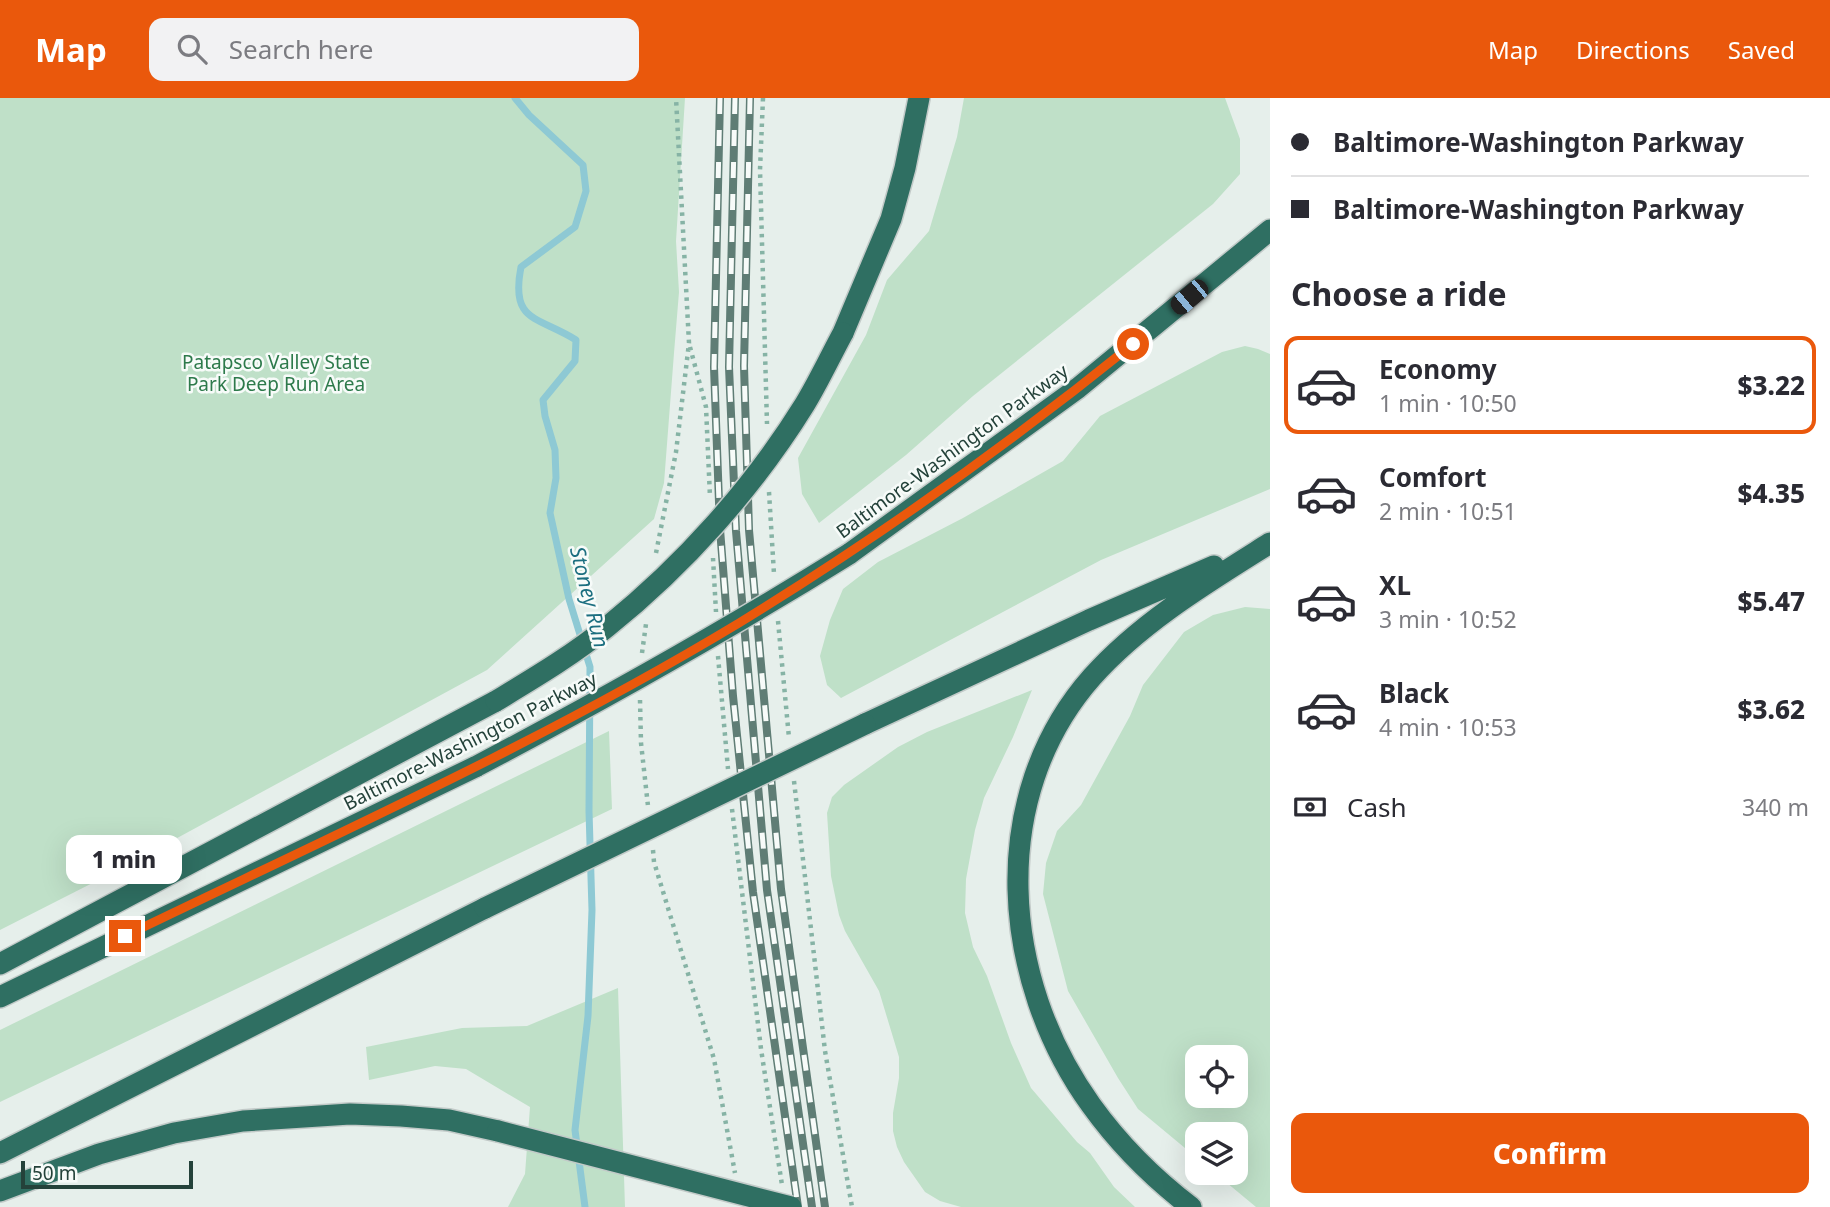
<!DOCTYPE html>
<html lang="en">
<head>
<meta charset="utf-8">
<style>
	body { margin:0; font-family:"Noto Sans",sans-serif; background:#f2f2f3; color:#2b2b33; height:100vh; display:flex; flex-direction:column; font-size:26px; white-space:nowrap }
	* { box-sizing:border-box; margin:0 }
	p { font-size:23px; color:#7c7c81 }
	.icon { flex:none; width:38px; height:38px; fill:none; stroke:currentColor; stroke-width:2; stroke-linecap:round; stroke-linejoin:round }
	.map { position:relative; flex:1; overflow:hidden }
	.details { display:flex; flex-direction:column; background:#fff; width:560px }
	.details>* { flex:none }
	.banner { display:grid; align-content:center; height:154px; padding:0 21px; background:#fff }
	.buttons { position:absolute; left:1185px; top:947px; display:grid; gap:14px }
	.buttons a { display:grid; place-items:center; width:63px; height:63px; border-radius:14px; background:#fff; box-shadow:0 7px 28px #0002; font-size:35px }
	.scale { position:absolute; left:21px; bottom:18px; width:172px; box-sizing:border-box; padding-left:7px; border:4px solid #24423a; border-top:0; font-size:19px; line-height:24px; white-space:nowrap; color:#24423a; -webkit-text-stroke:5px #f7fbf9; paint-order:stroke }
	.end { position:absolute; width:32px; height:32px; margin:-16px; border:9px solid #ea580c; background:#fff; box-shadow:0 0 0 4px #fff }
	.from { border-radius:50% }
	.bubble { position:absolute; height:49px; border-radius:14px; background:#fff; box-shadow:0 7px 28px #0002; font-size:23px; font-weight:800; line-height:49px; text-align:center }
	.car { position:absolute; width:21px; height:42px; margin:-21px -10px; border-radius:9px; box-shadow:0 0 5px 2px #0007; background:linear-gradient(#222 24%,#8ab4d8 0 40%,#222 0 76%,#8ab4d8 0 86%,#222 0) }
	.banner b { display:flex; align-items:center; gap:24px; height:66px; font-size:26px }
	.banner b+b { border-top:2px solid #e1e1e2 }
	.banner i { width:18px; height:18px; background:#2b2b33 }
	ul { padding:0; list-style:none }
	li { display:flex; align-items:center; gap:21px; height:98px; margin:0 14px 10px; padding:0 7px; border:4px solid transparent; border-radius:14px }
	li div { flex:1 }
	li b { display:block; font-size:26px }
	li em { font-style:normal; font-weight:800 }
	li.on { border-color:#ea580c }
	li>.icon { width:63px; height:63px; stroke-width:1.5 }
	h2 { padding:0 21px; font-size:32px; line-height:84px }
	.pay { display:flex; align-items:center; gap:18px; height:77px; padding:0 21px; font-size:26px }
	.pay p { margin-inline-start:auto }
	.action { display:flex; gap:14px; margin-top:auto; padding:14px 21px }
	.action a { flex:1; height:80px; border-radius:14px; background:#ea580c; color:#fff; font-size:28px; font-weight:800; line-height:80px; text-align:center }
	header { display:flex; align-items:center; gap:42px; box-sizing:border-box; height:98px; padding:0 35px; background:#ea580c; color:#fff }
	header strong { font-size:33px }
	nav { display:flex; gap:38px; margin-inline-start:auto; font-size:24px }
	.search { width:490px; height:63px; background:#f2f2f3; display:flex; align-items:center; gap:18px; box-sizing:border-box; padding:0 24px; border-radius:14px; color:#7c7c81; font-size:26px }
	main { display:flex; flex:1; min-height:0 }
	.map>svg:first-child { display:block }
	.green { fill:#bfe0c8; fill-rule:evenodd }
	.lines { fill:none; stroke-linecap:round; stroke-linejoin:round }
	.stream { stroke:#8ec9d4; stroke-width:7 }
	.motorway-casing { stroke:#c2cac8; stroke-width:24 }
	.path { stroke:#86b3a5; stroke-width:4.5; stroke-dasharray:3.5 5; stroke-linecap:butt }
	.motorway { stroke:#2f6f62; stroke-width:21 }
	.rail-casing { stroke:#5f7d75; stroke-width:8 }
	.rail { stroke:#f7fbf9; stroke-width:5; stroke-dasharray:16; stroke-linecap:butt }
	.motorway-bridge-casing { stroke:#c2cac8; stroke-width:24; stroke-linecap:butt }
	.motorway-bridge { stroke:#2f6f62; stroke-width:21 }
	.route { stroke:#ea580c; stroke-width:9 }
	.labels { text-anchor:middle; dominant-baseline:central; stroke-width:5; stroke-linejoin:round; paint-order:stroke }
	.park-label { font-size:19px; fill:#2d7a4b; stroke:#f7fbf9 }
	.street-label { font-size:19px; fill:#24423a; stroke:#f7fbf9 }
	.water-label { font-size:21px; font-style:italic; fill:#1c6f80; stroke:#f7fbf9 }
</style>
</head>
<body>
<header>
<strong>Map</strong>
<div class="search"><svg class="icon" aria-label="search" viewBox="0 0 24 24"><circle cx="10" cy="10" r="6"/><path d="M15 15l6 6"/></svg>Search here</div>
<nav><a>Map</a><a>Directions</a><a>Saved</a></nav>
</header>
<main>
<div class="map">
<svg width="1270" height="1109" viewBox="0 0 1270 1109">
	<rect width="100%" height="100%" fill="#e6efeb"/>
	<path class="green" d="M 0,0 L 685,0 L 676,143 L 679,194 L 674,255 L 664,385 L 654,421 L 487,572 L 120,771 L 0,832 Z
		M 964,0 L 1225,0 L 1240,41 L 1240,76 L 1213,106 L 973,298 L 906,357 L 819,425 L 802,396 L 798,360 L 866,237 L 887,182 L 929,133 L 957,39 Z
		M 1245,248 L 1258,251 L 1270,256 L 1270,391 L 1101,462 L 841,600 L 827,587 L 820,558 L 830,522 L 843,491 L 878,464 L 963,420 L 1063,363 L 1100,318 L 1222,254 Z
		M 1245,509 L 1270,511 L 1270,1109 L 1256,1109 L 1215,1075 L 1236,1074 L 1236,1036 L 1197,1036 L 1197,1060 L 1138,1011 L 1118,980 L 1068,893 L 1043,796 L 1046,765 L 1057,733 L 1081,707 L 1130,618 L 1143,587 L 1184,534 L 1213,517 ZM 1197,959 L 1236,959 L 1236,998 L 1197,998 Z
		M 1032,592 L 1013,639 L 984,700 L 975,732 L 966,781 L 965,815 L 973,849 L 987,878 L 1011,945 L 1031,990 L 1077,1044 L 1090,1055 L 1114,1089 L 1135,1109 L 961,1109 L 940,1103 L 925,1094 L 904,1064 L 897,1049 L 893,1033 L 893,1015 L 899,980 L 899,959 L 879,893 L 845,833 L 839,817 L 831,778 L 827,715 L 832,699 L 844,687 L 898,649 L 927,634 Z
		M 609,633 L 612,711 L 0,1004 L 0,932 Z
		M 618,890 L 625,1109 L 508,1109 L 525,1076 L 530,1009 L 466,971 L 435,968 L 369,982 L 366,949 L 462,930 L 527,928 Z"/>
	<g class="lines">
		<path class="stream" d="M 515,0 L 529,17 L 583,67 L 586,93 L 575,129 L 521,169 C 510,225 538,218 576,242 L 575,263 L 543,302 L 545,318 L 555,352 L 556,380 L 550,415 L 569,501 L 590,569 L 589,713 L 592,812 L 588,918 L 575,1032 L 585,1109"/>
		<g class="motorway-casing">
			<path id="motorway" d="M 843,235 L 891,121 L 905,70 L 919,0
				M 849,456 L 1078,290 L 1270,132
				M 865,626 L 1089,522 L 1214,468
				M 0,866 L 496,603
				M 0,899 L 477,668
				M 0,1055 L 485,810
				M 0,1093 L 99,1056 L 174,1035 L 243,1023 L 350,1016 L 401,1018 L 449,1022 L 498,1033
				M 1191,1109 C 1153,1080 1119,1046 1091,1007 C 1001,882 986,699 1092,579 C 1141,524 1208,484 1270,445"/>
		</g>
		<path class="path" d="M 763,0 L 760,72 L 767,326
			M 690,249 L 706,309 L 710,399
			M 769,394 L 774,476
			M 656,455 L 676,354 L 689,245 L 676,0
			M 713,460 L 716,514
			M 778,523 L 789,640
			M 642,555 L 646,526
			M 718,558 L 728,671
			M 640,602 L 641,645 L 648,708
			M 794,683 L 825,953 L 852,1109
			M 732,711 L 761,951 L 782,1087
			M 653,752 L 654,764 L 714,961 L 735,1075"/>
		<use href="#motorway" class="motorway"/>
		<g class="rail-casing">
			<path id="rail" d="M 720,0 L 714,269 L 720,431 L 733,598 L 753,794 L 798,1109
				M 735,0 L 729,269 L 736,433 L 767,792 L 812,1109
				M 750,0 L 744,268 L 749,432 L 781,791 L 825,1109"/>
		</g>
		<use href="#rail" class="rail"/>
		<g class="motorway-bridge-casing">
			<path id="motorway-bridge" d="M 496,603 C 534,580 573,557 607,529 C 684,467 753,390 805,306 C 819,283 830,259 843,235
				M 477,668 C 604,601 727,532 849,456
				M 485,810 L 865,626
				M 498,1033 L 791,1109"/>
		</g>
		<use href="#motorway-bridge" class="motorway-bridge"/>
	</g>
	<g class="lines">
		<path class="route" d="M 125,838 C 332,738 542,644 739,525 C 876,441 1008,347 1133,246"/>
	</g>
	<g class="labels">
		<g class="park-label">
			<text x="276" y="264">Patapsco Valley State<tspan x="276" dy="22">Park Deep Run Area</tspan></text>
		</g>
		<g class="street-label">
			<text transform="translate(952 353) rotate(-36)">Baltimore-Washington Parkway</text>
			<text transform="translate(470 643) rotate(-27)">Baltimore-Washington Parkway</text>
		</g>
		<g class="water-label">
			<text transform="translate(590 499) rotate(76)">Stoney Run</text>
		</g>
	</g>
</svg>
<div class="buttons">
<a><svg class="icon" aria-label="locate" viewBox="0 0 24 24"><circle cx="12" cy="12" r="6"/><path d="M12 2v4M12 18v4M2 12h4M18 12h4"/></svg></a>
<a><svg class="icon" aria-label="layers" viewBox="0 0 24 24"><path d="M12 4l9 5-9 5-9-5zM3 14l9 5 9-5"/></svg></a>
</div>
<div class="scale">50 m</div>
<i class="end from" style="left:1133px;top:246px"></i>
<i class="end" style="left:125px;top:838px"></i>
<div class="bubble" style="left:66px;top:737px;width:116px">1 min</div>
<i class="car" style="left:1189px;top:199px;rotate:230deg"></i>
</div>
<section class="details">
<div class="banner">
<b><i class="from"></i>Baltimore-Washington Parkway</b>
<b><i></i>Baltimore-Washington Parkway</b>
</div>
<h2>Choose a ride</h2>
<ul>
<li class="on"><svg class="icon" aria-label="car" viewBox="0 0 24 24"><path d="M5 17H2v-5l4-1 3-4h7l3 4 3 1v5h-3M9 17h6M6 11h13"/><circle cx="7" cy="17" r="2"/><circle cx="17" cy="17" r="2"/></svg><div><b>Economy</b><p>1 min · 10:50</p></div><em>$3.22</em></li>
<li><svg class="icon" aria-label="car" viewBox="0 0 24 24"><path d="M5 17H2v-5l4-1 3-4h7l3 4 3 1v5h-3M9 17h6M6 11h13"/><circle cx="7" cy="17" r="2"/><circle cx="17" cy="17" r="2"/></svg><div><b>Comfort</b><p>2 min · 10:51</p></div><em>$4.35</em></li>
<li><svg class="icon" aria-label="car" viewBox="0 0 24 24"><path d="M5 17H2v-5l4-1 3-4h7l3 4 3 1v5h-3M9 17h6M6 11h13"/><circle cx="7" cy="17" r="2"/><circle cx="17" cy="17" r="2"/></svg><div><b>XL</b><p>3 min · 10:52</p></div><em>$5.47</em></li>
<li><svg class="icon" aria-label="car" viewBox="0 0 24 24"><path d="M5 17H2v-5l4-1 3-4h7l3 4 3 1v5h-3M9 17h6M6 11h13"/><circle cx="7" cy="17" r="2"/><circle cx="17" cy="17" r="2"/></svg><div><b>Black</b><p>4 min · 10:53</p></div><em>$3.62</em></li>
</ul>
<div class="pay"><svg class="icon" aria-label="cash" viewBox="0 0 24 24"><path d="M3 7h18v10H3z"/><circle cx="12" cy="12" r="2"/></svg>Cash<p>340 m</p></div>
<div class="action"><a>Confirm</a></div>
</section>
</main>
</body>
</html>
